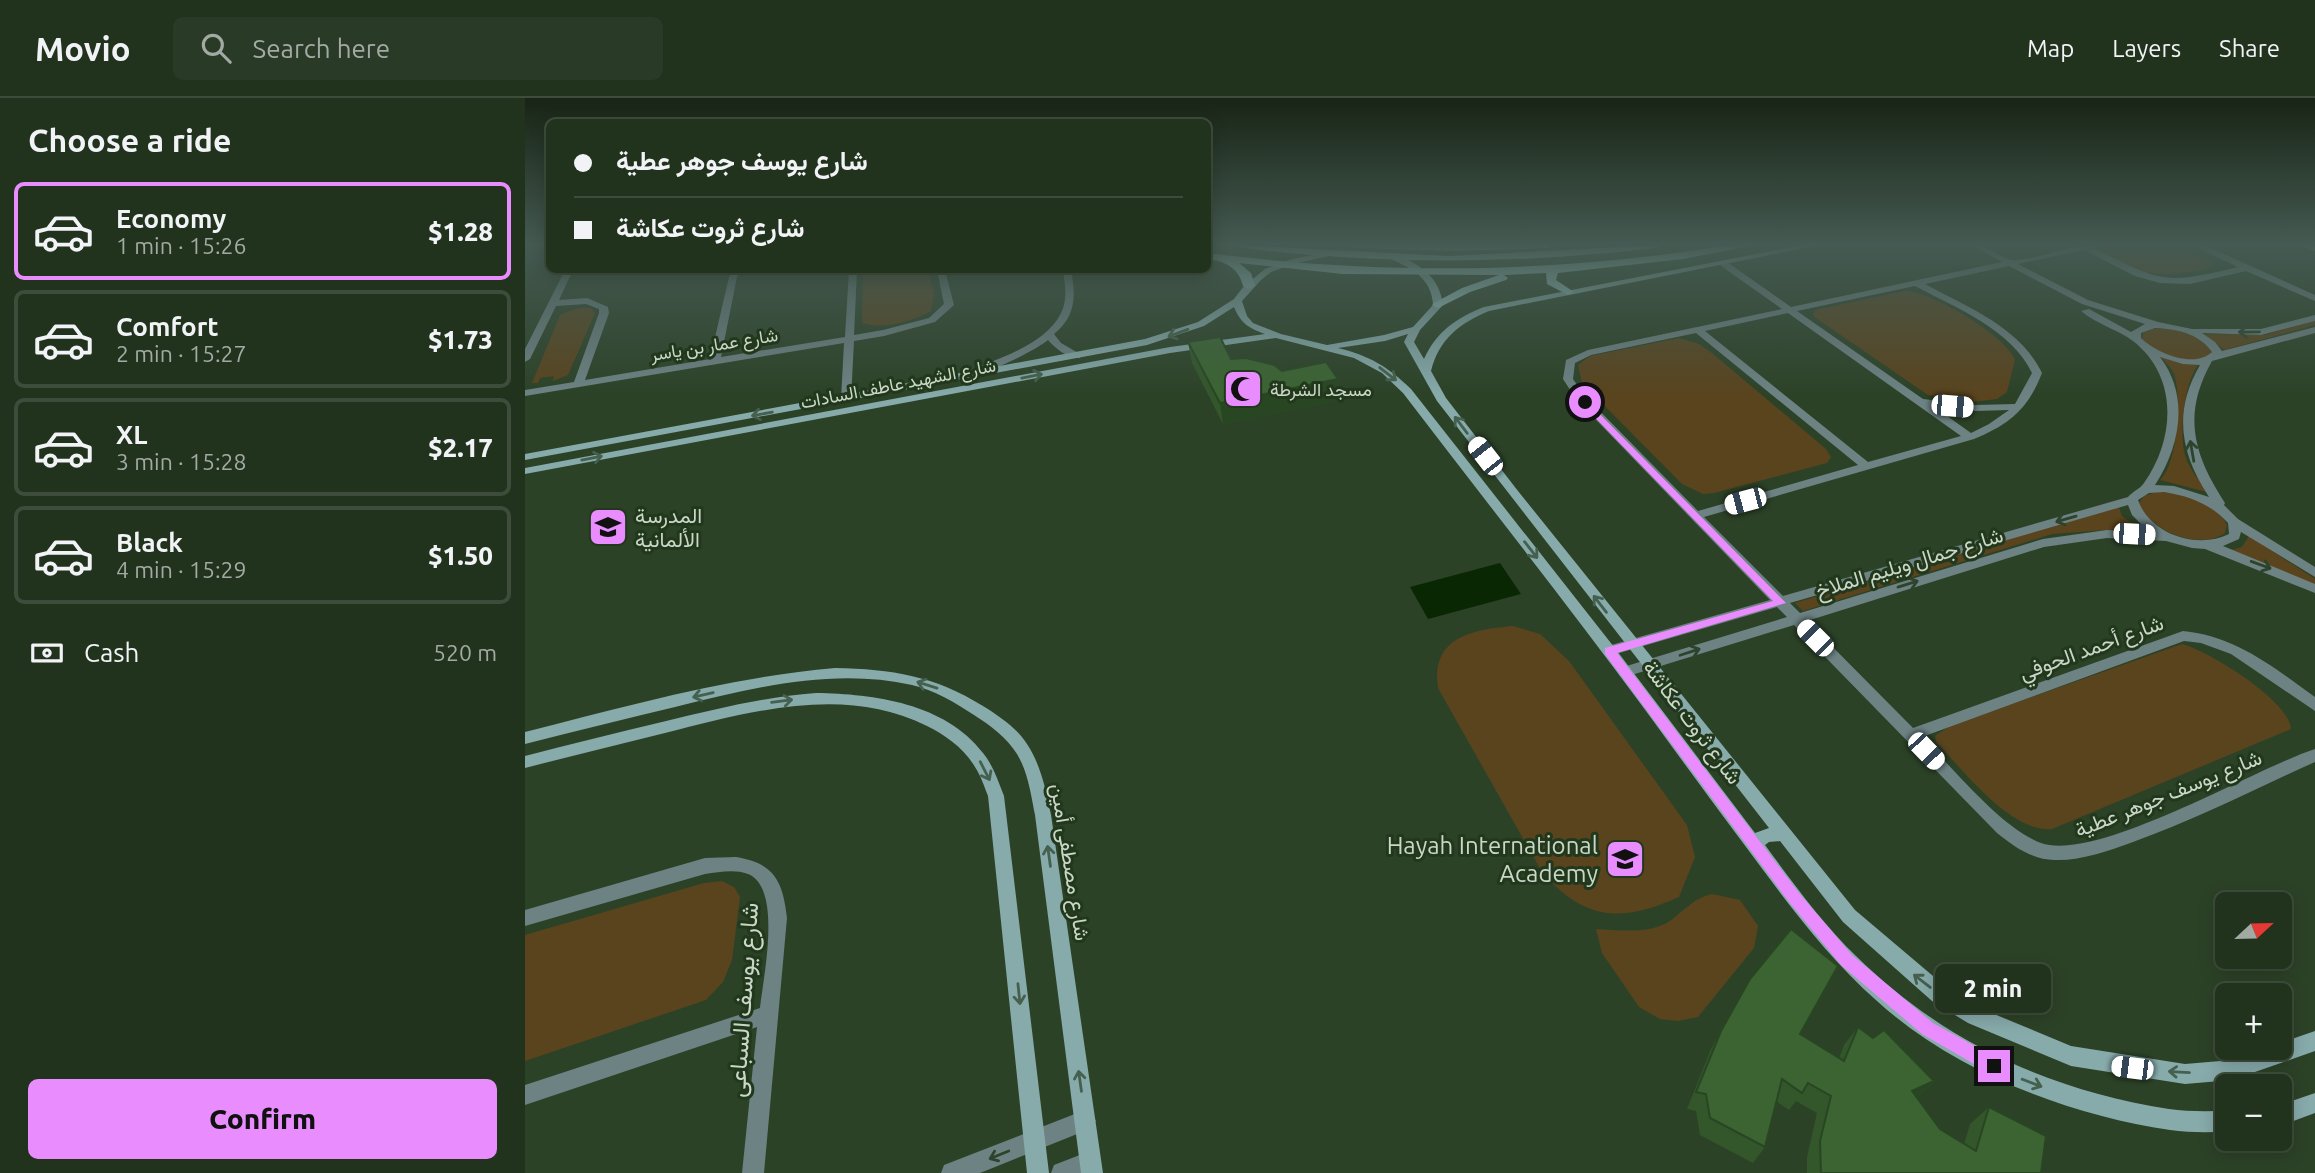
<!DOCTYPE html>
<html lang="en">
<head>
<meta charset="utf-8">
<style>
	body { margin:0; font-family:Ubuntu,Vazirmatn,sans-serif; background:#293a26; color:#f1f3f6; height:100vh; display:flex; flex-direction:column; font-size:26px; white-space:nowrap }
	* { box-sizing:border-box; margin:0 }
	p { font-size:23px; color:#a2aaa4 }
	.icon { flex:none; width:38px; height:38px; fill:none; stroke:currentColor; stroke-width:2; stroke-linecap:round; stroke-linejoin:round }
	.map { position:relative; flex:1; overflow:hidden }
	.details { display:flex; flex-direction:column; background:#21321d; width:525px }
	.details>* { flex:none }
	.top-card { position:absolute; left:21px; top:21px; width:665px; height:154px; border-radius:10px; box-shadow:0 4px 18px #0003,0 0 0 2px #3e4d3b; display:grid; align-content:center; height:154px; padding:0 28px; background:#21321d }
	.needle { width:46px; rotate:68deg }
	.controls { position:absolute; left:1690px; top:794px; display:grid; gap:14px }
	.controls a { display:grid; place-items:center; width:77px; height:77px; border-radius:10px; background:#21321d; box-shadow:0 4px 18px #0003,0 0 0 2px #3e4d3b; font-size:35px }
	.end { position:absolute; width:32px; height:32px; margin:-16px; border:9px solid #e98dfe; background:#111; box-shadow:0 0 0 4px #111 }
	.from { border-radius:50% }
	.bubble { position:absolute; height:49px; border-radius:10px; background:#21321d; box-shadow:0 4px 18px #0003,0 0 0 2px #3e4d3b; font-size:23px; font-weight:800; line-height:49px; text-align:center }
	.car { position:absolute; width:21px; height:42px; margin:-21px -10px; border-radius:9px; box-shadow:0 0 5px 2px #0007; background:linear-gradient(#fff 24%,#345 0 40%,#fff 0 76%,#345 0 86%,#fff 0) }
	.top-card b { display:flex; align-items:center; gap:24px; height:66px; font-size:26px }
	.top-card b+b { border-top:2px solid #3e4d3b }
	.top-card i { width:18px; height:18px; background:#f1f3f6 }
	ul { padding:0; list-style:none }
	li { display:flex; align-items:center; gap:21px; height:98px; margin:0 14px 10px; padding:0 14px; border:4px solid #3e4d3b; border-radius:10px }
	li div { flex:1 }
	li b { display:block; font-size:26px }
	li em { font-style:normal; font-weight:800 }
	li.current { border-color:#e98dfe }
	li>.icon { width:63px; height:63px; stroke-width:1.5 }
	h2 { padding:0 28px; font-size:32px; line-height:84px }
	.pay { display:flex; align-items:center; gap:18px; height:77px; padding:0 28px; font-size:26px }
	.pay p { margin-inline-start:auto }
	.button { display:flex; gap:14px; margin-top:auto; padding:14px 28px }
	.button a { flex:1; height:80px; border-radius:10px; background:#e98dfe; color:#111; font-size:28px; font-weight:800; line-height:80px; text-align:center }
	header { display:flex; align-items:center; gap:42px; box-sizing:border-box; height:98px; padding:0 35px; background:#21321d; border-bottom:2px solid #3e4d3b }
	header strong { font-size:33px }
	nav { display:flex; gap:38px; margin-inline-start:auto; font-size:24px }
	.search { width:490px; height:63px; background:#293a26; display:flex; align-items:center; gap:18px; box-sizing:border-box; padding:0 24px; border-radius:10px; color:#a2aaa4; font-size:26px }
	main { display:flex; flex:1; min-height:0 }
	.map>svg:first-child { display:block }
	.green { fill:#59441e }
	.water { fill:#092703 }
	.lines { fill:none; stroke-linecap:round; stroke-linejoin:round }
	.street { fill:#6d8283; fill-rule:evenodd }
	.secondary { fill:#87aaab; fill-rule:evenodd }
	.primary { fill:#9cc8ca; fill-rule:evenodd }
	.wall { fill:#33562b }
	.shaded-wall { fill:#294623 }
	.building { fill:#3b6432; stroke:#294623; stroke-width:2 }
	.oneway { stroke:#2d432c }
	.oneway2 { stroke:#45604f }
	.route { fill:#e98dfe }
	.labels { text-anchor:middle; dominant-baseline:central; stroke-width:6; stroke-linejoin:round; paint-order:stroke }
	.far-street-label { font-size:18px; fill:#cad7c7; stroke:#22381d }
	.far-poi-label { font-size:18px; fill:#cad7c7; stroke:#22381d; text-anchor:start }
	.poi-label { font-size:21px; fill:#cad7c7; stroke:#22381d; text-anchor:start }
	.street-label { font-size:21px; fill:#cad7c7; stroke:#22381d }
	.near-poi-label { font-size:24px; fill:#cad7c7; stroke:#22381d; text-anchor:end }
	.near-street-label { font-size:24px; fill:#cad7c7; stroke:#22381d }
</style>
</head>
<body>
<header>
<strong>Movio</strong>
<div class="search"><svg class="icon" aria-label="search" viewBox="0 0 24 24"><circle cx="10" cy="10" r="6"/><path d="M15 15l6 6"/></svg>Search here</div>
<nav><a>Map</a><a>Layers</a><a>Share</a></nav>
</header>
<main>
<section class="details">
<h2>Choose a ride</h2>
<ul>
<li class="current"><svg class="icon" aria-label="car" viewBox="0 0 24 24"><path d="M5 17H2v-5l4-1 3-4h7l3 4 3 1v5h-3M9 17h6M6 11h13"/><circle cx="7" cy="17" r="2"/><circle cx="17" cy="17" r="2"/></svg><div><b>Economy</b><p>1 min · 15:26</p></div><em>$1.28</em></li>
<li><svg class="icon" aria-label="car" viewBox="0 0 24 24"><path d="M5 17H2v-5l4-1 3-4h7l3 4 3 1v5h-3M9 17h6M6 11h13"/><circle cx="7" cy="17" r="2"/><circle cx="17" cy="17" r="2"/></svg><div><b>Comfort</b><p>2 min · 15:27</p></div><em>$1.73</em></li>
<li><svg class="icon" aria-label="car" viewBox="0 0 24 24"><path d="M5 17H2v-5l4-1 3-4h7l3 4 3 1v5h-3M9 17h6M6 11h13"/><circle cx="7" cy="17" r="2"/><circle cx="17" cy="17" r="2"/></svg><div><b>XL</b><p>3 min · 15:28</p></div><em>$2.17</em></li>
<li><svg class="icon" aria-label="car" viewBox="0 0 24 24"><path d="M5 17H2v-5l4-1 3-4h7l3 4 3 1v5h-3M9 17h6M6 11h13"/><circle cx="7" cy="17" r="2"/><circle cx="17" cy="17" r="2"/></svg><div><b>Black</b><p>4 min · 15:29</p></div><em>$1.50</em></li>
</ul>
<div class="pay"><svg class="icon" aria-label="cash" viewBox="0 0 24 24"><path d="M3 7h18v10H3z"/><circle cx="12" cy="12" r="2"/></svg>Cash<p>520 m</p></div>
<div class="button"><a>Confirm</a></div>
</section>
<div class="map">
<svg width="1790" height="1075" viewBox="0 0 1790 1075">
	<rect width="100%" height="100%" fill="#2c4227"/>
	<path class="green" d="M 1583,147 L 1655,147 L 1688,165 C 1684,172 1677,172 1669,173 C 1640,179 1598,177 1577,152 Z
		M 338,172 L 403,172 L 409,196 L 406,213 C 388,223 358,232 337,225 Z
		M 1380,193 C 1405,193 1482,238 1490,262 L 1482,294 L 1472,301 L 1446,304 L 1403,297 L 1288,218 L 1290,212 Z
		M 53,210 L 66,210 L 70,215 L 43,277 L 28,283 L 29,278 L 15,280 L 13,285 L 7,285 L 35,217 Z
		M 1790,223 L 1790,227 L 1699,252 L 1679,236 L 1740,237 Z
		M 1627,231 C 1650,229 1673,235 1688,253 C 1672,272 1630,256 1617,241 L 1618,235 Z
		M 1154,240 L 1174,246 L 1187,255 L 1301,351 L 1306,359 L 1302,365 L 1189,395 L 1178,396 L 1157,386 L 1057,285 L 1053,267 L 1065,258 Z
		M 1635,258 L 1673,267 C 1659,285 1653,338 1661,360 C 1665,372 1675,383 1682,394 L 1635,382 C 1653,365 1657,298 1649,276 C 1646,269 1640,264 1635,258 Z
		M 1631,394 C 1655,393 1691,403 1702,427 L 1700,435 C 1675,453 1624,433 1614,405 L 1619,398 Z
		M 1593,407 L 1597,418 L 1621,436 L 1582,432 L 1527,436 L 1278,513 L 1270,505 Z
		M 1724,438 L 1790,481 L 1790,488 L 1703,453 L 1717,449 Z
		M 988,528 L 1015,536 L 1044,563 L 1162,727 L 1170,759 L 1154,799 C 1096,825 1060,823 1017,774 L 913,590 C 906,539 946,532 988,528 Z
		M 1657,546 C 1684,553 1765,603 1766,631 L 1527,731 C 1486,735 1438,672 1411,644 L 1410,638 L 1425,628 Z
		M 197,783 L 209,789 L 215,799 L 207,862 L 198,884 L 181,902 L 0,963 L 0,837 L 179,785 Z
		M 1187,796 L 1215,802 L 1233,828 L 1229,850 L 1173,919 L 1153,923 L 1135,921 L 1114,909 L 1077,855 L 1071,831 C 1094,832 1126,837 1146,822 C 1161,811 1169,800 1187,796 Z"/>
	<path class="water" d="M 975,465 L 996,496 L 903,521 L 885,489 Z"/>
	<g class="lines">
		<path class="street" d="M 1447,147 C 1465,147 1476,162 1489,162 C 1516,161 1543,147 1573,147 L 1569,150 C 1635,184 1640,187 1713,169 L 1667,147 L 1679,147 L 1790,197 L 1790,203 L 1721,173 L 1665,186 L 1635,185 L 1610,178 L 1559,152 L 1493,166 L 1563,202 L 1633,224 L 1667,231 L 1736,231 L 1790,217 L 1790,223 L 1736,237 L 1677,235 L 1690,244 L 1697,253 L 1790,229 L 1790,235 L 1687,263 C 1657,316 1668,356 1700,405 L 1699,407 L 1713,421 L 1790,469 L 1790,479 L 1716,434 L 1714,441 L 1698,448 L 1790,486 L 1790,495 L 1680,451 L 1667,450 L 1641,443 L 1582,440 L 1519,449 L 1282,523 L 1388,630 L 1658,533 C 1711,538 1748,569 1790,599 L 1790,613 L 1706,556 L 1676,545 L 1659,543 L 1397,639 C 1428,670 1476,730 1516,745 C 1571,765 1731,670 1790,651 L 1790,664 C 1730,691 1670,722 1608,744 C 1583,753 1556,763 1529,762 C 1508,762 1488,748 1472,735 L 1269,527 L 1100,579 L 1095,578 L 1093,574 L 1095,570 L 1262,519 L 1252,509 L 1084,558 L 1077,553 L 1079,549 L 1245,502 L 1051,301 L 1038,281 L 1041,262 L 1063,252 L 1257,211 L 1196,168 L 1196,164 L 1202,164 L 1266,209 L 1477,164 ZM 1484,168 L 1557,206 L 1620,226 L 1606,234 L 1564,211 L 1556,213 C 1571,226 1592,231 1608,243 C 1654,279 1650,341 1619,385 C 1615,391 1608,393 1603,399 L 1258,498 L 1179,419 L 1449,341 C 1485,326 1503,311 1517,275 C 1495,229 1442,209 1400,186 ZM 1390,188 C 1431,210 1486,231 1507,275 L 1490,306 L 1450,307 L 1398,301 L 1272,213 ZM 1263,215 L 1436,338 L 1343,364 L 1180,233 ZM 1630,230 C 1651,231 1674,235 1687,254 C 1669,271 1631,255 1616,240 L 1616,235 ZM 1171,235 L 1333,367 L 1173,413 L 1059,297 L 1048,281 L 1050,265 L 1066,257 ZM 1635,259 L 1658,266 L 1675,267 C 1648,313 1655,355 1684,399 L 1649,388 L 1630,387 C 1655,349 1665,298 1635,259 ZM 1408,308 L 1450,313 L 1484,312 L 1464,326 L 1446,335 ZM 1639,394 C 1664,398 1686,406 1703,425 L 1704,436 C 1672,452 1625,436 1613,402 L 1624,395 ZM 1603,407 L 1607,417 L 1624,434 L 1582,432 L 1518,441 L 1275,515 L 1265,505 Z
			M 40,172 L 48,172 L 34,202 L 62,200 L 83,209 L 84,215 L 60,282 L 185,261 L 204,179 L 209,172 L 217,172 L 212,179 L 196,259 L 320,239 L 324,172 L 332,172 L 329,237 L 358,232 L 404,220 L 419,206 L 412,172 L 420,172 L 429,207 L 410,224 L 359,238 L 329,243 L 326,301 L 321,304 L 316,301 L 319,245 L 0,298 L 0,292 L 49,284 L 74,215 L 74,211 L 61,206 L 31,208 L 5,261 L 0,264 L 0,251 Z
			M 538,172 L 546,172 C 551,198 551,218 529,236 L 536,245 L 555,256 L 555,260 C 543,261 530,250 523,242 C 507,255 448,283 429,281 L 429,277 C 462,265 520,249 536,215 C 543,201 540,187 538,172 Z
			M 211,759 C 249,765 258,783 262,820 L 239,1075 L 217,1075 L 232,929 L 0,1007 L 0,987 L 235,910 C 238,880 258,790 223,776 C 210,771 194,774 180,776 L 0,828 L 0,812 L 180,760 Z
			M 560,1012 L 567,1016 L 571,1023 L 567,1030 L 455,1075 L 416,1075 L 419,1067 Z
			M 565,1053 L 573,1056 L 576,1064 L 573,1072 L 564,1075 L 526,1075 L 529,1067 Z"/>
		<path class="secondary" d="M 825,147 L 1027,147 L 1023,150 L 930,153 L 829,150 Z
			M 1277,147 L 1295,147 L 964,213 C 935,225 914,241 906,273 L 921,300 L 993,393 L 1330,812 L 1421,889 L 1457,911 L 1546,948 L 1660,966 L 1707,962 L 1740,950 L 1755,950 L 1755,945 L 1790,933 L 1790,953 L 1707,982 L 1660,986 L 1546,968 L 1443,925 L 1407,903 L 1318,824 L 1255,743 L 1244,744 L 1240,747 C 1268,785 1297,825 1331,858 C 1419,944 1523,992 1644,1011 C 1663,1014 1684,1013 1703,1013 L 1703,1034 C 1684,1034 1664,1035 1645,1032 C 1542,1017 1429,973 1352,903 C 1301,858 1261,803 1221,749 C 1187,704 1154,658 1121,613 C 1042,506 959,401 878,295 L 857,275 L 829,260 L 751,240 L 645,255 L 0,376 L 0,370 L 645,249 L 740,236 C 724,230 716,226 709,209 L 679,228 L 622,247 L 0,362 L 0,356 L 620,241 L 673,224 L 709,201 L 719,188 L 740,171 L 767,161 L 809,153 L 813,156 L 768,166 L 746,174 L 736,182 L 717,203 L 722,218 L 728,225 L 756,236 L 802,247 L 859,237 L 888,229 L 908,207 C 907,181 888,171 866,161 L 866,157 L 869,156 C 894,165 915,179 918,207 L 895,232 L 889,244 L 899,261 C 911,234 931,220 959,209 ZM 883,236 L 879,244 L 912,303 L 1244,730 L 1230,735 L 1089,549 L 886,291 C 862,268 845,258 813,250 L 860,243 Z
			M 1778,147 L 1790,147 L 1790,153 L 1779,149 Z
			M 310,570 C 367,571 410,578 458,608 C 474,618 492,630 502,646 C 516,667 521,693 526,717 L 578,1075 L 556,1075 L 510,717 C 506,697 503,674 492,656 C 482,640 465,627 449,617 C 429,604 409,592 387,587 C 308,569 227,590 150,609 C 100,621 50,633 0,646 L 0,634 C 102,608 205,579 310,570 Z
			M 291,595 C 349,596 420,605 458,655 C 468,667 473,683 479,698 L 524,1075 L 502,1075 L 463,698 C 459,688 456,678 450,669 C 439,650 420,637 402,628 C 319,586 224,614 140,635 C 93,647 46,658 0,670 L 0,658 C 45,646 91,635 137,624 C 188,612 238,599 291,595 Z
			M 1790,995 L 1790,1015 L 1755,1028 L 1755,1007 Z"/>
		<path class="primary" d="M 713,147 L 924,158 L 1136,147 L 1131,150 C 993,166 856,167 718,150 Z
			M 1204,147 L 1230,147 L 1158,161 L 1033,175 L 1031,182 L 1049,194 L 1043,197 L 1022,186 L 1021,175 L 979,177 L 983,180 L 981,182 L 945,194 L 913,210 L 907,207 L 909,205 L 937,190 L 974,177 L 818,176 L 714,165 L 726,175 L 730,188 L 724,191 L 718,188 C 714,170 700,163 682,161 L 682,155 C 857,177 1030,176 1204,147 Z"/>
	</g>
	<path class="wall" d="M 663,244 L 706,261 L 757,273 L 813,281 L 815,302 L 698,326 L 667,265 Z
		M 1333,929 L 1409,983 L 1392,1000 L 1415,1031 L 1439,1046 L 1445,1026 L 1464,1009 L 1516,1075 L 1282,1075 L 1282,1059 L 1292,1015 L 1271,1003 L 1264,1012 L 1251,1003 L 1240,1049 L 1228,1065 L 1175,1037 L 1171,1013 L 1162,1011 L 1186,951 L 1196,933 L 1275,936 L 1314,960 L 1319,947 Z"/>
	<path class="shaded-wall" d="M 813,281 L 815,302 L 698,326 L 695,305 Z
		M 1409,983 L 1392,1000 L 1387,993 Z"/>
	<path class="building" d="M 695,239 L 706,261 L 721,260 L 749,267 L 757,273 L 801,264 L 813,281 L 695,305 L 663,244 Z
		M 1266,831 L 1313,868 L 1275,936 L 1319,963 L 1333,929 L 1348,940 L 1359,932 L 1409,983 L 1387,993 L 1415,1031 L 1451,1053 L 1464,1009 L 1521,1038 L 1516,1075 L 1296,1075 L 1295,1043 L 1306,998 L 1283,985 L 1277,995 L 1257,981 L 1240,1049 L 1185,1020 L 1181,996 L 1171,994 L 1196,933 L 1225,881 Z"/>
	<defs><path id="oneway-shaft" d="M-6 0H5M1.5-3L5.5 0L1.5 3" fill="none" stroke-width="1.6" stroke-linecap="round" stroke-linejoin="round" transform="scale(1.75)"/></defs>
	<g class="oneway">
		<use href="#oneway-shaft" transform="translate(1724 234) rotate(179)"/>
		<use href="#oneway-shaft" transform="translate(1667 353) rotate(-100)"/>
		<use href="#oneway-shaft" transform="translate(1541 421) rotate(164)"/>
		<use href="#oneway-shaft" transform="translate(1736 467) rotate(20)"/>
		<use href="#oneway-shaft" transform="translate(1383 486) rotate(-17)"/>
		<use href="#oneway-shaft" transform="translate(1165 554) rotate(-18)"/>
		<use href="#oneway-shaft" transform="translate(474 1057) rotate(158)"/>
	</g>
	<g class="oneway2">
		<use href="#oneway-shaft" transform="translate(653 235) rotate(160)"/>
		<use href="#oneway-shaft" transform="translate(863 276) rotate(38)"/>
		<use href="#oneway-shaft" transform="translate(507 278) rotate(-11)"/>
		<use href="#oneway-shaft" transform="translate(237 316) rotate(170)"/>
		<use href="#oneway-shaft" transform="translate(936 327) rotate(-127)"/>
		<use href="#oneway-shaft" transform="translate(67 360) rotate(-11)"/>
		<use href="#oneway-shaft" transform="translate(1006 452) rotate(52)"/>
		<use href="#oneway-shaft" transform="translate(1075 506) rotate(-128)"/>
		<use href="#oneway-shaft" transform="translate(402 587) rotate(-163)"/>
		<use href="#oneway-shaft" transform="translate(178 597) rotate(167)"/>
		<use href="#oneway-shaft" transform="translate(257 603) rotate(-7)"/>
		<use href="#oneway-shaft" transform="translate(460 673) rotate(63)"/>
		<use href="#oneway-shaft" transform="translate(524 758) rotate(-98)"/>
		<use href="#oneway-shaft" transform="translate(1397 883) rotate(-142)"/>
		<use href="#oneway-shaft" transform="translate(494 896) rotate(84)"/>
		<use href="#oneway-shaft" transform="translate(1654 974) rotate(-177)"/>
		<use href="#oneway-shaft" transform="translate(555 983) rotate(-98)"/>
		<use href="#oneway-shaft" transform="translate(1507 985) rotate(21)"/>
	</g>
	<linearGradient id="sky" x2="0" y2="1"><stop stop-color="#182415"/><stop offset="0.49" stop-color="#455a52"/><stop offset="1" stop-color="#455a52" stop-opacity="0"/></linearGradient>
	<rect width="1790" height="298" fill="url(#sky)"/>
	<path class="route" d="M 1060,301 L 1261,505 L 1092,555 L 1274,795 L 1327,857 L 1408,925 L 1475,962 L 1475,974 L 1463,974 L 1397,936 L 1316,867 L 1264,804 L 1080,556 L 1080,550 L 1248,503 L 1057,306 Z"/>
	<defs>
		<g id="mosque-square" transform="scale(2.0125)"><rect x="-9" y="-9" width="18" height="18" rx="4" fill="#e98dfe" stroke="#22381d"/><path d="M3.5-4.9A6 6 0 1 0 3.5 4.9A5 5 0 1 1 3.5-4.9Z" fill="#111"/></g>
		<g id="school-square" transform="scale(2.0125)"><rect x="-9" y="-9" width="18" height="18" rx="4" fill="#e98dfe" stroke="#22381d"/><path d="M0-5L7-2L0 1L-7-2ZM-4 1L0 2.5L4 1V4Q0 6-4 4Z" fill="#111"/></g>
	</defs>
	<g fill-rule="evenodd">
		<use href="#mosque-square" x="718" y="291"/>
		<use href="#school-square" x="83" y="429"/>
		<use href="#school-square" x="1100" y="761"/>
	</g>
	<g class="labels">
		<g class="far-street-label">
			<text transform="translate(189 246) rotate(-9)">شارع عمار بن ياسر</text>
			<text transform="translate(373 285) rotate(-11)">شارع الشهيد عاطف السادات</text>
		</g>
		<g class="far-poi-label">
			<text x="745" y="291">مسجد الشرطة</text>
		</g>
		<g class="poi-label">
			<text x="110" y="417">المدرسة<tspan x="110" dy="24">الألمانية</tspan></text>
		</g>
		<g class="street-label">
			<text transform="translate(1384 464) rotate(-17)">شارع جمال ويليم الملاخ</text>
			<text transform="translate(1566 549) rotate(-20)">شارع أحمد الحوفي</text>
			<text transform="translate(1168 624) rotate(53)">شارع ثروت عكاشة</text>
			<text transform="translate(1643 695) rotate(-22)">شارع يوسف جوهر عطية</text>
			<text transform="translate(546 764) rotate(81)">شارع مصطفى أمين</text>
		</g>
		<g class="near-poi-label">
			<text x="1073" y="747">Hayah International<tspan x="1073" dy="28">Academy</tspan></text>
		</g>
		<g class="near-street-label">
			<text transform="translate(218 902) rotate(-86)">شارع يوسف السباعى</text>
		</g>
	</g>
</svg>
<div class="controls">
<a><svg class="needle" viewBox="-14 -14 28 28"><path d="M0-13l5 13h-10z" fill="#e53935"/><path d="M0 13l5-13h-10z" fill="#a2aaa4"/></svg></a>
<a>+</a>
<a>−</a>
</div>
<i class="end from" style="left:1060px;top:304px"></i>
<i class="end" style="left:1469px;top:968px"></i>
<div class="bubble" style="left:1410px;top:866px;width:116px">2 min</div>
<i class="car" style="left:1427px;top:308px;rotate:95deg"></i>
<i class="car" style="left:960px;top:358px;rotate:322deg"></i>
<i class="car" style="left:1220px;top:403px;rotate:255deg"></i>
<i class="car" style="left:1609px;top:436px;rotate:93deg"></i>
<i class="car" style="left:1290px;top:540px;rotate:315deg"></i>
<i class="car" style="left:1401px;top:653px;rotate:136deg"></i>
<i class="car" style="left:1607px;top:970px;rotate:277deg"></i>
<div class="top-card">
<b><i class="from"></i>شارع يوسف جوهر عطية</b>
<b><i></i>شارع ثروت عكاشة</b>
</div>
</div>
</main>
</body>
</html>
